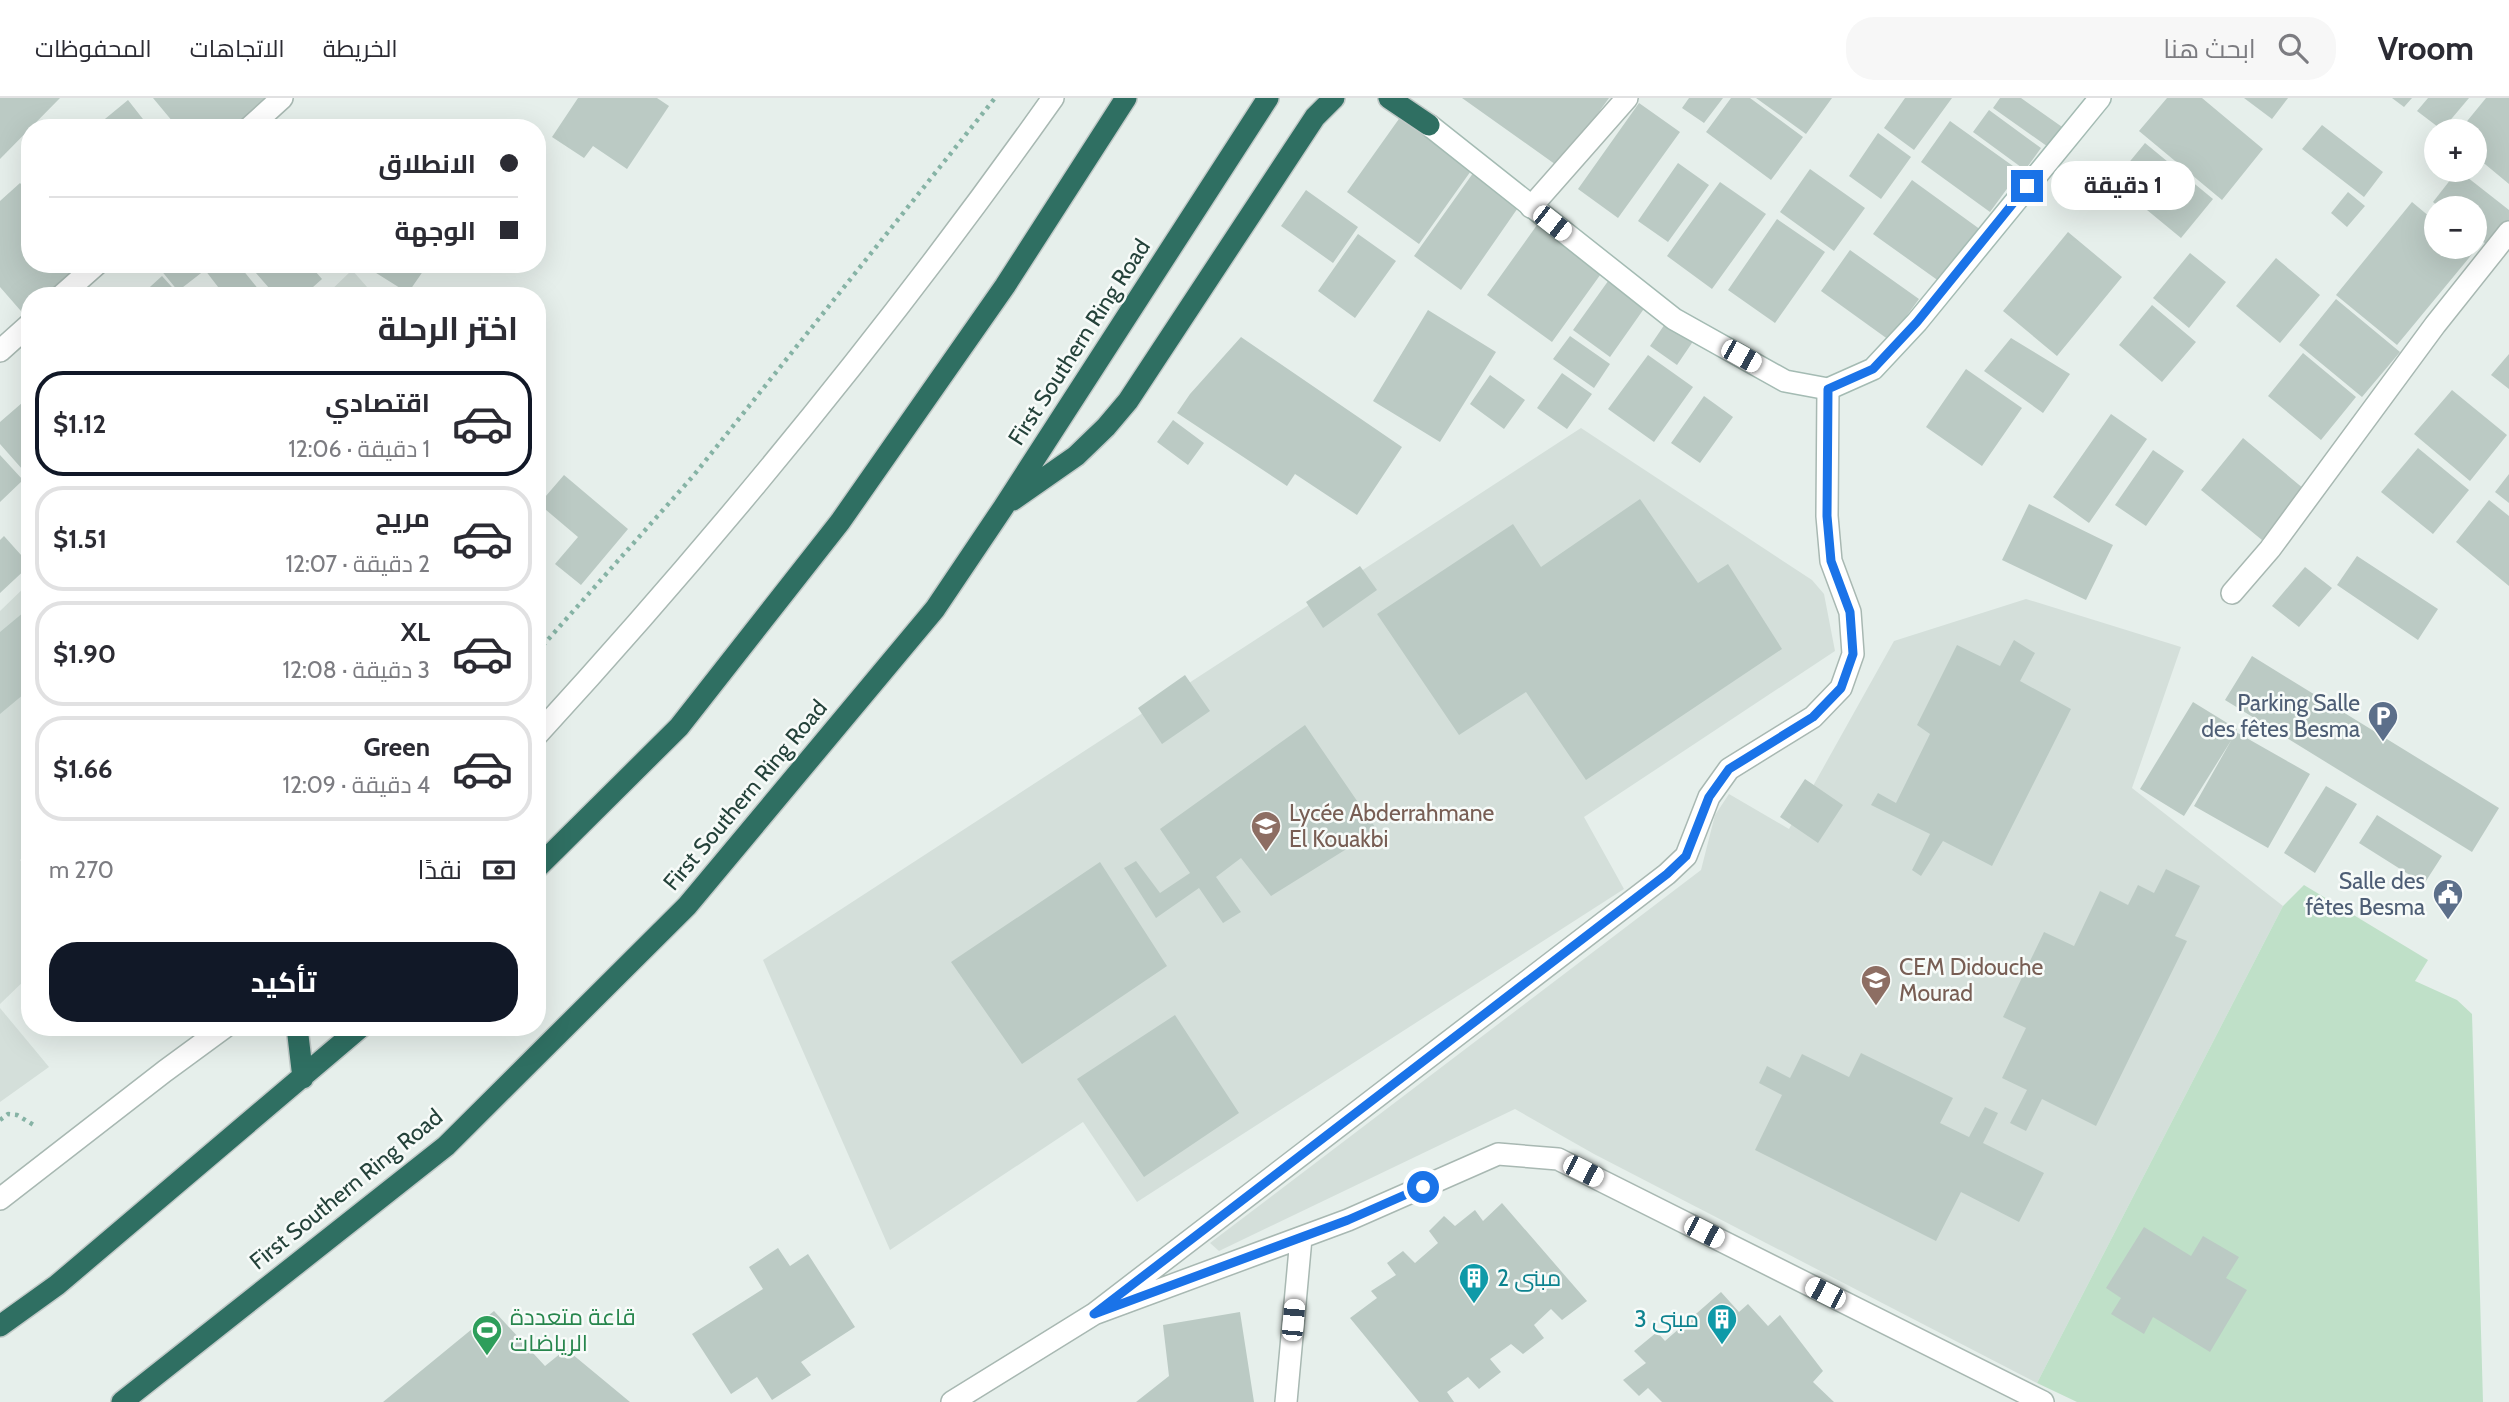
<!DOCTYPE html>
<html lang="ar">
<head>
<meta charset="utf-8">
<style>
	body { margin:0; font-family:Cabin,Cairo,sans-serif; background:#f7f7f7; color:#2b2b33; direction:rtl; height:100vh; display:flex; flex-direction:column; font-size:26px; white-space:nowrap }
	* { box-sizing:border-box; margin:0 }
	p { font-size:23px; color:#7c7c81 }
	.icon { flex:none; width:38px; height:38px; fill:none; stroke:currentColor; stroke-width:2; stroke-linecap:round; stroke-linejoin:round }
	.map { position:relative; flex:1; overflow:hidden; direction:ltr }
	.details { position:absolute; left:21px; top:189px; width:525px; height:749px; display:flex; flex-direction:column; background:#fff; border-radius:28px; box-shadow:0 7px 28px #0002; direction:rtl }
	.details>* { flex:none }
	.hud { position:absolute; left:21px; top:21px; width:525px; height:154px; border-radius:28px; box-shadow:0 7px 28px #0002; direction:rtl; display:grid; align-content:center; height:154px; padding:0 28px; background:#fff }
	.fabs { position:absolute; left:2424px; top:21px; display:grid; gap:14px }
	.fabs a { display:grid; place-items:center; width:63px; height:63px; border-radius:50%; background:#fff; box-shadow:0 7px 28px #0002; font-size:35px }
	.end { position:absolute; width:32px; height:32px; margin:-16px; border:9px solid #1a73e8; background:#fff; box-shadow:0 0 0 4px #fff }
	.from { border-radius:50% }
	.bubble { position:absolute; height:49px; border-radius:24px; background:#fff; box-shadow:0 7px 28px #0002; font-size:23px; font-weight:700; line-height:49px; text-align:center; direction:rtl }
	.car { position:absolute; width:21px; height:42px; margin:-21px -10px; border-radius:9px; box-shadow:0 0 5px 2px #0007; background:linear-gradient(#fff 24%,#345 0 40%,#fff 0 76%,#345 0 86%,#fff 0) }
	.hud b { display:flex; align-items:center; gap:24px; height:66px; font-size:26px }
	.hud b+b { border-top:2px solid #e1e1e2 }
	.hud i { width:18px; height:18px; background:#2b2b33 }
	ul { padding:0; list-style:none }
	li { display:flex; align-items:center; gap:21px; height:105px; margin:0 14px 10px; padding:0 14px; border:4px solid #e1e1e2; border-radius:28px }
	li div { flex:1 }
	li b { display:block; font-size:26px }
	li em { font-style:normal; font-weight:700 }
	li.on { border-color:#111827 }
	li>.icon { width:63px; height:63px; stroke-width:1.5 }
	h2 { padding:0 28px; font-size:32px; line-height:84px }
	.pay { display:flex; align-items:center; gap:18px; height:77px; padding:0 28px; font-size:26px }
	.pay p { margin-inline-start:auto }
	.primary-button { display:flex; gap:14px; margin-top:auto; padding:14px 28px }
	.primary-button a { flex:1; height:80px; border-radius:28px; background:#111827; color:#fff; font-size:28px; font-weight:700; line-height:80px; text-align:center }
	header { display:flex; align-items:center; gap:42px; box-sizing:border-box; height:98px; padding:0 35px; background:#fff; border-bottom:2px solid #e1e1e2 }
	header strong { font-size:33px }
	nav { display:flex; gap:38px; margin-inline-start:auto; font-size:24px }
	.search { width:490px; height:63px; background:#f7f7f7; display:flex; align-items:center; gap:18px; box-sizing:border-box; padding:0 24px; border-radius:28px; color:#7c7c81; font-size:26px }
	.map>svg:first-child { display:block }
	.built { fill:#d4dfda }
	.green { fill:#bfe0c8 }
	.building { fill:#bbcac4 }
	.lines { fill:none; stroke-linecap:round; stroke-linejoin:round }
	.street-casing { stroke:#a8b8b2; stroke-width:24 }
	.secondary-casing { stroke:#a4bbb3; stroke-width:24 }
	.highway-casing { stroke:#c2cac8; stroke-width:24 }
	.path { stroke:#86b3a5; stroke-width:4.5; stroke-dasharray:3.5 5; stroke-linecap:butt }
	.street { stroke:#fff; stroke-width:21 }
	.secondary { stroke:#fff; stroke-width:21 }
	.highway { stroke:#2f6f62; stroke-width:21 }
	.route { stroke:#1a73e8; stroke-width:9 }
	.labels { text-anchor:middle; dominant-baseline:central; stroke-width:5; stroke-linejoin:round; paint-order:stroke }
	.street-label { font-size:23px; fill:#24423a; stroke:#f7fbf9 }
	.service-label { font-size:23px; fill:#4e5e75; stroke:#f7fbf9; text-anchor:end }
	.education-label { font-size:23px; fill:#785e54; stroke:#f7fbf9; text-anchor:start }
	.culture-label { font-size:23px; fill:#0d838f; stroke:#f7fbf9; text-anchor:start }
	.leisure-label { font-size:23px; fill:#27864d; stroke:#f7fbf9; text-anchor:start }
</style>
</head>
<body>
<header>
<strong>Vroom</strong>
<div class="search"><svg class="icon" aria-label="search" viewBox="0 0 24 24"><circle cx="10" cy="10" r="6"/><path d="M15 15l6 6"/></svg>ابحث هنا</div>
<nav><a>الخريطة</a><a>الاتجاهات</a><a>المحفوظات</a></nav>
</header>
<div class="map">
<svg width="2509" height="1304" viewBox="0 0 2509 1304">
	<rect width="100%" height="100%" fill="#e6efeb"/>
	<path class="built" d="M 352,172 L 375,198 L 325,198 Z
		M 1581,330 L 1812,482 L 1824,496 L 1835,553 L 1584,719 L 1624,791 L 1137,1104 L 1083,1024 L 890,1152 L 763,862 Z
		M 30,484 L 30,753 L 20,762 L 30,775 L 30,877 L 0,906 L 0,513 Z
		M 2026,501 L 2181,549 L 2132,690 L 2283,808 L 2037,1285 L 1594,1056 L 1515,1011 L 1219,1153 L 1210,1145 L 1701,772 L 1715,717 L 1729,696 L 1789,731 L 1894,543 Z
		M 0,910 L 49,969 L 0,1004 Z"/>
	<path class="green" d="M 2304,787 L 2428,862 L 2415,883 L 2457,902 L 2472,916 L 2483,1304 L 2077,1304 L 2037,1285 L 2283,808 Z"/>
	<path class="building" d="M 0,0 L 60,0 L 0,61 Z
		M 153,0 L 272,0 L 238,30 L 178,30 Z
		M 578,0 L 657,0 L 669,8 L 627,71 L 593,48 L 584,60 L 552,39 Z
		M 1462,0 L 1609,0 L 1559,69 Z
		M 1689,0 L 1723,0 L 1704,25 L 1682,10 Z
		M 1731,0 L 1750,0 L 1803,39 L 1771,82 L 1706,34 Z
		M 1756,0 L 1832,0 L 1806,36 Z
		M 1905,0 L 1952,0 L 1914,52 L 1884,30 Z
		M 2000,0 L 2021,0 L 2065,31 L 2051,51 L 1993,10 Z
		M 2167,0 L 2202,0 L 2263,51 L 2222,102 L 2139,33 Z
		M 2244,0 L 2288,0 L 2272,21 Z
		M 2392,0 L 2412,0 L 2404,9 Z
		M 2428,0 L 2469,0 L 2442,32 L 2417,13 Z
		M 2486,0 L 2509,0 L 2509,86 L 2474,57 L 2474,33 L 2459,33 Z
		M 128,2 L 150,30 L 94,30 Z
		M 1639,5 L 1680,34 L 1618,120 L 1578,91 Z
		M 1989,12 L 2041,50 L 2025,72 L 1973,34 Z
		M 1401,18 L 1473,70 L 1419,146 L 1347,94 Z
		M 1950,23 L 2020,73 L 1990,114 L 1921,64 Z
		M 2322,27 L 2383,74 L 2364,99 L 2302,51 Z
		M 1878,35 L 1911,59 L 1881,101 L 1849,78 Z
		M 2145,45 L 2213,101 L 2181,140 L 2113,84 Z
		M 1678,65 L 1709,87 L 1668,144 L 1638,123 Z
		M 1476,71 L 1522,104 L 1461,192 L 1414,158 Z
		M 1810,71 L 1865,110 L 1834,153 L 1780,114 Z
		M 2458,72 L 2509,112 L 2509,126 L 2490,149 L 2474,137 L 2474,110 L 2440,110 L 2433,104 Z
		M 1912,82 L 1981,132 L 1943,186 L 1873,136 Z
		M 1720,84 L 1766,116 L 1712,191 L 1667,158 Z
		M 20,85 L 30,96 L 30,166 L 87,166 L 52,198 L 30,198 L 30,217 L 27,220 L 0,189 L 0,103 Z
		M 1306,92 L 1358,129 L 1333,165 L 1281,128 Z
		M 2348,94 L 2365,108 L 2347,129 L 2331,115 Z
		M 2412,104 L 2436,124 L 2436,149 L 2465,149 L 2473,155 L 2397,247 L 2336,197 Z
		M 1777,121 L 1825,154 L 1775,225 L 1728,192 Z
		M 1537,127 L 1603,173 L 1552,244 L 1487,197 Z
		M 2068,134 L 2122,179 L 2057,258 L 2003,213 Z
		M 1358,136 L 1396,163 L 1355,220 L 1318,193 Z
		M 1850,152 L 1919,201 L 1889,242 L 1821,193 Z
		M 2190,155 L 2226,184 L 2189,230 L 2153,200 Z
		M 2276,160 L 2320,197 L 2280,245 L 2236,208 Z
		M 166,166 L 238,166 L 264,198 L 225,198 L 205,172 L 178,193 L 160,171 Z
		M 248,166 L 309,166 L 322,181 L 303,198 L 276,198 Z
		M 366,166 L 428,166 L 408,195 L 365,168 Z
		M 162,178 L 180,198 L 140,198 Z
		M 1611,179 L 1648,205 L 1610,259 L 1573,232 Z
		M 207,190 L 214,198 L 198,198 Z
		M 2336,201 L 2400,254 L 2362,299 L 2299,247 Z
		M 2152,207 L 2196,244 L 2162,284 L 2119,247 Z
		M 1428,212 L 1496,254 L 1440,344 L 1373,303 Z
		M 1669,220 L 1696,239 L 1677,267 L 1650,248 Z
		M 1570,238 L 1610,266 L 1594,290 L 1553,261 Z
		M 1241,239 L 1402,349 L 1357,417 L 1295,376 L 1287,388 L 1177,315 L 1190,296 Z
		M 2011,240 L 2070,276 L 2043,315 L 1984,273 Z
		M 2303,255 L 2356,299 L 2321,342 L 2268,298 Z
		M 2509,256 L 2509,291 L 2491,277 Z
		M 1648,257 L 1693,289 L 1654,344 L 1608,311 Z
		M 1966,271 L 2022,310 L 1982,368 L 1926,329 Z
		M 1562,275 L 1592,296 L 1567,331 L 1537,310 Z
		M 1490,277 L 1525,302 L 1504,331 L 1470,306 Z
		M 2452,292 L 2507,337 L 2470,383 L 2414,336 Z
		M 30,298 L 30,380 L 0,346 L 0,324 Z
		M 1704,298 L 1733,319 L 1700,365 L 1671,345 Z
		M 2111,316 L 2147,341 L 2089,425 L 2053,399 Z
		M 1173,322 L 1204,345 L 1188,367 L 1157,344 Z
		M 2243,340 L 2304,391 L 2262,442 L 2201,392 Z
		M 2418,350 L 2469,392 L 2433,436 L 2381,394 Z
		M 2153,352 L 2184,373 L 2146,428 L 2115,407 Z
		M 0,357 L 23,382 L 0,404 Z
		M 2509,376 L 2509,405 L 2495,394 Z
		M 564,377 L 628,431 L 581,487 L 555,466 L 578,439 L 539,406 Z
		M 1640,401 L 1698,485 L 1728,466 L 1782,551 L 1586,682 L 1526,594 L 1459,637 L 1377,516 L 1513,426 L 1541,469 Z
		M 2489,402 L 2509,418 L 2509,488 L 2456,444 Z
		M 2029,406 L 2113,447 L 2086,502 L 2002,462 Z
		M 4,438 L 30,467 L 0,495 L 0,442 Z
		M 2357,458 L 2438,511 L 2418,542 L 2337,487 Z
		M 1360,468 L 1377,492 L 1323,530 L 1306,504 Z
		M 2305,469 L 2332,490 L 2299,529 L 2272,508 Z
		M 30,509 L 30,591 L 0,616 L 0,534 Z
		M 2014,542 L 2035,555 L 2020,583 L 2071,611 L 1992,768 L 1943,743 L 1921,778 L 1912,772 L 1930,736 L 1871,707 L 1878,695 L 1896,705 L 1930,636 L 1917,627 L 1957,547 L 2000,568 Z
		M 2252,558 L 2499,710 L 2472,754 L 2225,602 Z
		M 1185,577 L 1210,613 L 1162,646 L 1138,610 Z
		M 2193,604 L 2237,631 L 2236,634 L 2310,676 L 2268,750 L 2194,708 L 2232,641 L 2184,718 L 2140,691 Z
		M 1305,627 L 1377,732 L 1271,798 L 1241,760 L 1216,779 L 1241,814 L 1223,825 L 1199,790 L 1156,820 L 1124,770 L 1136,763 L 1160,795 L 1190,775 L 1160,731 Z
		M 1805,681 L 1843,707 L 1818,745 L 1780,719 Z
		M 2326,688 L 2357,706 L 2315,775 L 2284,755 Z
		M 2377,717 L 2442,758 L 2424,786 L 2359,745 Z
		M 1100,764 L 1167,868 L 1022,966 L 951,864 Z
		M 2166,771 L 2200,788 L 2175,838 L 2187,843 L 2096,1028 L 2042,1001 L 2026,1033 L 2010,1025 L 2027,992 L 2002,980 L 2026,930 L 2003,919 L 2044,834 L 2074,848 L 2100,793 L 2128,807 L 2138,787 L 2154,795 Z
		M 1175,917 L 1239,1015 L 1144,1079 L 1077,981 Z
		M 1861,955 L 1953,1000 L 1940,1025 L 1969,1039 L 1985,1009 L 1998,1015 L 1983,1045 L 2044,1075 L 2019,1124 L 1961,1094 L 1936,1143 L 1755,1052 L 1782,997 L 1759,985 L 1767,968 L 1790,980 L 1802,956 L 1849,979 Z
		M 1502,1105 L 1587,1203 L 1562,1222 L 1551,1211 L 1534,1227 L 1544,1240 L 1523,1256 L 1511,1246 L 1490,1261 L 1501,1274 L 1479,1291 L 1468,1279 L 1447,1294 L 1454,1304 L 1419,1304 L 1350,1220 L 1377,1200 L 1371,1193 L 1396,1177 L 1387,1165 L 1403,1153 L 1415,1165 L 1438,1145 L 1429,1133 L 1444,1118 L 1455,1128 L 1475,1112 L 1483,1123 Z
		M 2144,1129 L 2191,1158 L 2203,1138 L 2239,1159 L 2226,1180 L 2247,1192 L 2210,1254 L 2153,1219 L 2144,1236 L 2111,1216 L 2121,1200 L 2106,1190 Z
		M 778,1150 L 790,1168 L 808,1156 L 855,1229 L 801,1264 L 811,1277 L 772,1302 L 757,1279 L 731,1296 L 692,1236 L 763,1191 L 749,1169 Z
		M 1721,1194 L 1739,1214 L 1748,1206 L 1768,1228 L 1780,1217 L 1823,1273 L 1813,1284 L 1834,1304 L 1662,1304 L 1648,1290 L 1639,1298 L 1623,1282 L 1646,1265 L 1634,1253 L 1657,1234 L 1665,1243 Z
		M 494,1213 L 545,1268 L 566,1251 L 630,1304 L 383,1304 Z
		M 1240,1214 L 1254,1304 L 1136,1304 L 1169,1278 L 1163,1227 Z"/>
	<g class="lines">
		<g class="street-casing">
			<path id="street" d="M 249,30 L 282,0
				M 1531,109 L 1627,0
				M 61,198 L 97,166
				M 0,253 L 30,226
				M 2232,495 L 2270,451 L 2435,227 L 2509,134
				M 537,637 C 722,435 895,223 1053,0
				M 0,1101 L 165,973 L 225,929
				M 1094,1216 L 1667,776 L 1686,758 L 1709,699 L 1729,671 L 1813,619 L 1841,590 L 1853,556 L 1850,514 L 1831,463 L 1827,418 L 1828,291
				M 952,1304 L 1094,1216 L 1348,1122 L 1498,1056 L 1558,1061 L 2043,1304
				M 1286,1304 L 1301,1140"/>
		</g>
		<g class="secondary-casing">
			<path id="secondary" d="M 1429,27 L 1674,221 L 1785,283 L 1828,291 L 1873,271 L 1917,224 L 2100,0"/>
		</g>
		<g class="highway-casing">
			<path id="highway" d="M 1389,0 L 1429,27
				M 1013,402 L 1076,358 L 1106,329 L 1128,303 L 1315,19 L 1334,0
				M 537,770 L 679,629 L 840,424 L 1005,188 L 1126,0
				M 297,929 L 303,980
				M 0,1228 L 57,1187 L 361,929
				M 122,1304 L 446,1048 L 687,808 L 935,511 L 1003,410 L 1268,0"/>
		</g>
		<path class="path" d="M 537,554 L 694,377 L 995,0
			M 0,1022 L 8,1016 L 17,1017 L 37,1029"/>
		<use href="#street" class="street"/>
		<use href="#secondary" class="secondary"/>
		<use href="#highway" class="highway"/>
	</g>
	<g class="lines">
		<path class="route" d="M 1423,1089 L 1348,1122 L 1094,1216 L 1667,776 L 1686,758 L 1709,699 L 1729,671 L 1813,619 L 1841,590 L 1853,556 L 1850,514 L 1831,463 L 1827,418 L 1828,291 L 1873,271 L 1917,224 L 2027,88"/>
	</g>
	<defs>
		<g id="parking-pin" transform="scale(1.575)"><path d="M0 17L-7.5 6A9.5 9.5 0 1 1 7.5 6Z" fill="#5c6f8a" stroke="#f7fbf9"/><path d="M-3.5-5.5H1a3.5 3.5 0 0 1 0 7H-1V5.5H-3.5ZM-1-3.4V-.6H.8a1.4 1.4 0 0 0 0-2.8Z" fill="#fff"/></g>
		<g id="school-pin" transform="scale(1.575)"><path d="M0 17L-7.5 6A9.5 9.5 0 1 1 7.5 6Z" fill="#8d6e63" stroke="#f7fbf9"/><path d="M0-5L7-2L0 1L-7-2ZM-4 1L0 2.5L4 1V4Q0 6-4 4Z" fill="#fff"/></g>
		<g id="civic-pin" transform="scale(1.575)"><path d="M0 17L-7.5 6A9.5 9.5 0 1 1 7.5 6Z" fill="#5c6f8a" stroke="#f7fbf9"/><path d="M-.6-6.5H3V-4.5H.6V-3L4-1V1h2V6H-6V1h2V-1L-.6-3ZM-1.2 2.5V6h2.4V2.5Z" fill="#fff"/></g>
		<g id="building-pin" transform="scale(1.575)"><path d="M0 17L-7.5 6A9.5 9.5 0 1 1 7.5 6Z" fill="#0f9aa8" stroke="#f7fbf9"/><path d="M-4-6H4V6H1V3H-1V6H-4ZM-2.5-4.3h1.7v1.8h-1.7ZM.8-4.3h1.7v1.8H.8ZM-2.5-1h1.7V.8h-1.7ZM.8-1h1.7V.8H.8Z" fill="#fff"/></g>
		<g id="stadium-pin" transform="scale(1.575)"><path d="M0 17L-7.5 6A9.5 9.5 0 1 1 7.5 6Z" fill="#2e9e5b" stroke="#f7fbf9"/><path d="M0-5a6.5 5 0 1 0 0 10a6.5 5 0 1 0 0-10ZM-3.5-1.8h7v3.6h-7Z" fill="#fff"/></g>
	</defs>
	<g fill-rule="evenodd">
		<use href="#parking-pin" x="2383" y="618"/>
		<use href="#school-pin" x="1266" y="728"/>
		<use href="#civic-pin" x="2448" y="796"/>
		<use href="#school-pin" x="1876" y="882"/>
		<use href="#building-pin" x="1474" y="1180"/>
		<use href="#building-pin" x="1722" y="1221"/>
		<use href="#stadium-pin" x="487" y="1232"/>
	</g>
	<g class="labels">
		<g class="street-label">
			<text transform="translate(1079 244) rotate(-57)">First Southern Ring Road</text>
			<text transform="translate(745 697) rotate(-50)">First Southern Ring Road</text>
			<text transform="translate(346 1091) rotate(-39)">First Southern Ring Road</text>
		</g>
		<g class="service-label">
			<text x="2360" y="605">Parking Salle<tspan x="2360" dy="26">des fêtes Besma</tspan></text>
			<text x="2425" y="783">Salle des<tspan x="2425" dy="26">fêtes Besma</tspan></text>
		</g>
		<g class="education-label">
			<text x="1289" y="715">Lycée Abderrahmane<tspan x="1289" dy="26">El Kouakbi</tspan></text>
			<text x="1899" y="869">CEM Didouche<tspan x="1899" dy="26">Mourad</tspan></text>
		</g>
		<g class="culture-label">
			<text x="1497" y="1180">مبنى 2</text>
			<text x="1699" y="1221" text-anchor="end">مبنى 3</text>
		</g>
		<g class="leisure-label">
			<text x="510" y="1219">قاعة متعددة<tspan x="510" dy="26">الرياضات</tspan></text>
		</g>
	</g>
</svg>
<div class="fabs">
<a>+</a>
<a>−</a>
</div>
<i class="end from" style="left:1423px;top:1089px"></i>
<i class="end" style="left:2027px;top:88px"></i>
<div class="bubble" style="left:2051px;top:63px;width:144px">1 دقيقة</div>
<i class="car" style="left:1552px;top:125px;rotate:128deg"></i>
<i class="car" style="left:1741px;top:258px;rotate:119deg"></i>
<i class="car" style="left:1583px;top:1073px;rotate:117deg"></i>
<i class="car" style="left:1704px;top:1134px;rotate:117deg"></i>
<i class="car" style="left:1825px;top:1195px;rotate:297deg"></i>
<i class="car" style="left:1293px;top:1222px;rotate:5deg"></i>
<div class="hud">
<b><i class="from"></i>الانطلاق</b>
<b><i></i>الوجهة</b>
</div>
<section class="details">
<h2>اختر الرحلة</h2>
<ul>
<li class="on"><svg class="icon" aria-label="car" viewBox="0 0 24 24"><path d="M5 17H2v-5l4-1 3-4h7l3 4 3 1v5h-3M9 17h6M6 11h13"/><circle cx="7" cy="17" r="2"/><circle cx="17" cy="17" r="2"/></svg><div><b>اقتصادي</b><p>1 دقيقة · 12:06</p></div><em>$1.12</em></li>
<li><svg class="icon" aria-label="car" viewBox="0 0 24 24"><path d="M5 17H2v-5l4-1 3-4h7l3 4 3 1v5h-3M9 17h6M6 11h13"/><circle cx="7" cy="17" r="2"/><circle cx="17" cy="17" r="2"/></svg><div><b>مريح</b><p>2 دقيقة · 12:07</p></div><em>$1.51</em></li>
<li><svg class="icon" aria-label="car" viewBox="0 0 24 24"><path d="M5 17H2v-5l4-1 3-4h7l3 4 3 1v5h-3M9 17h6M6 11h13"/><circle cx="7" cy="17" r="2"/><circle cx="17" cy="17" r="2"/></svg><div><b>XL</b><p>3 دقيقة · 12:08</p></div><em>$1.90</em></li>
<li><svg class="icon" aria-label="car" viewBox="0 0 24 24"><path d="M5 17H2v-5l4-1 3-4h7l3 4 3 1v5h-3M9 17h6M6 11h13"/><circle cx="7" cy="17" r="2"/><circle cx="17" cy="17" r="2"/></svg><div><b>Green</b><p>4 دقيقة · 12:09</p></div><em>$1.66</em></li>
</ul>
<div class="pay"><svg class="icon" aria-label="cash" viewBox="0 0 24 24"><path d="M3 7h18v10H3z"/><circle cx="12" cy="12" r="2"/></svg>نقدًا<p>270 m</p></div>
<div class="primary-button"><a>تأكيد</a></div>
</section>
</div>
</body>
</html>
